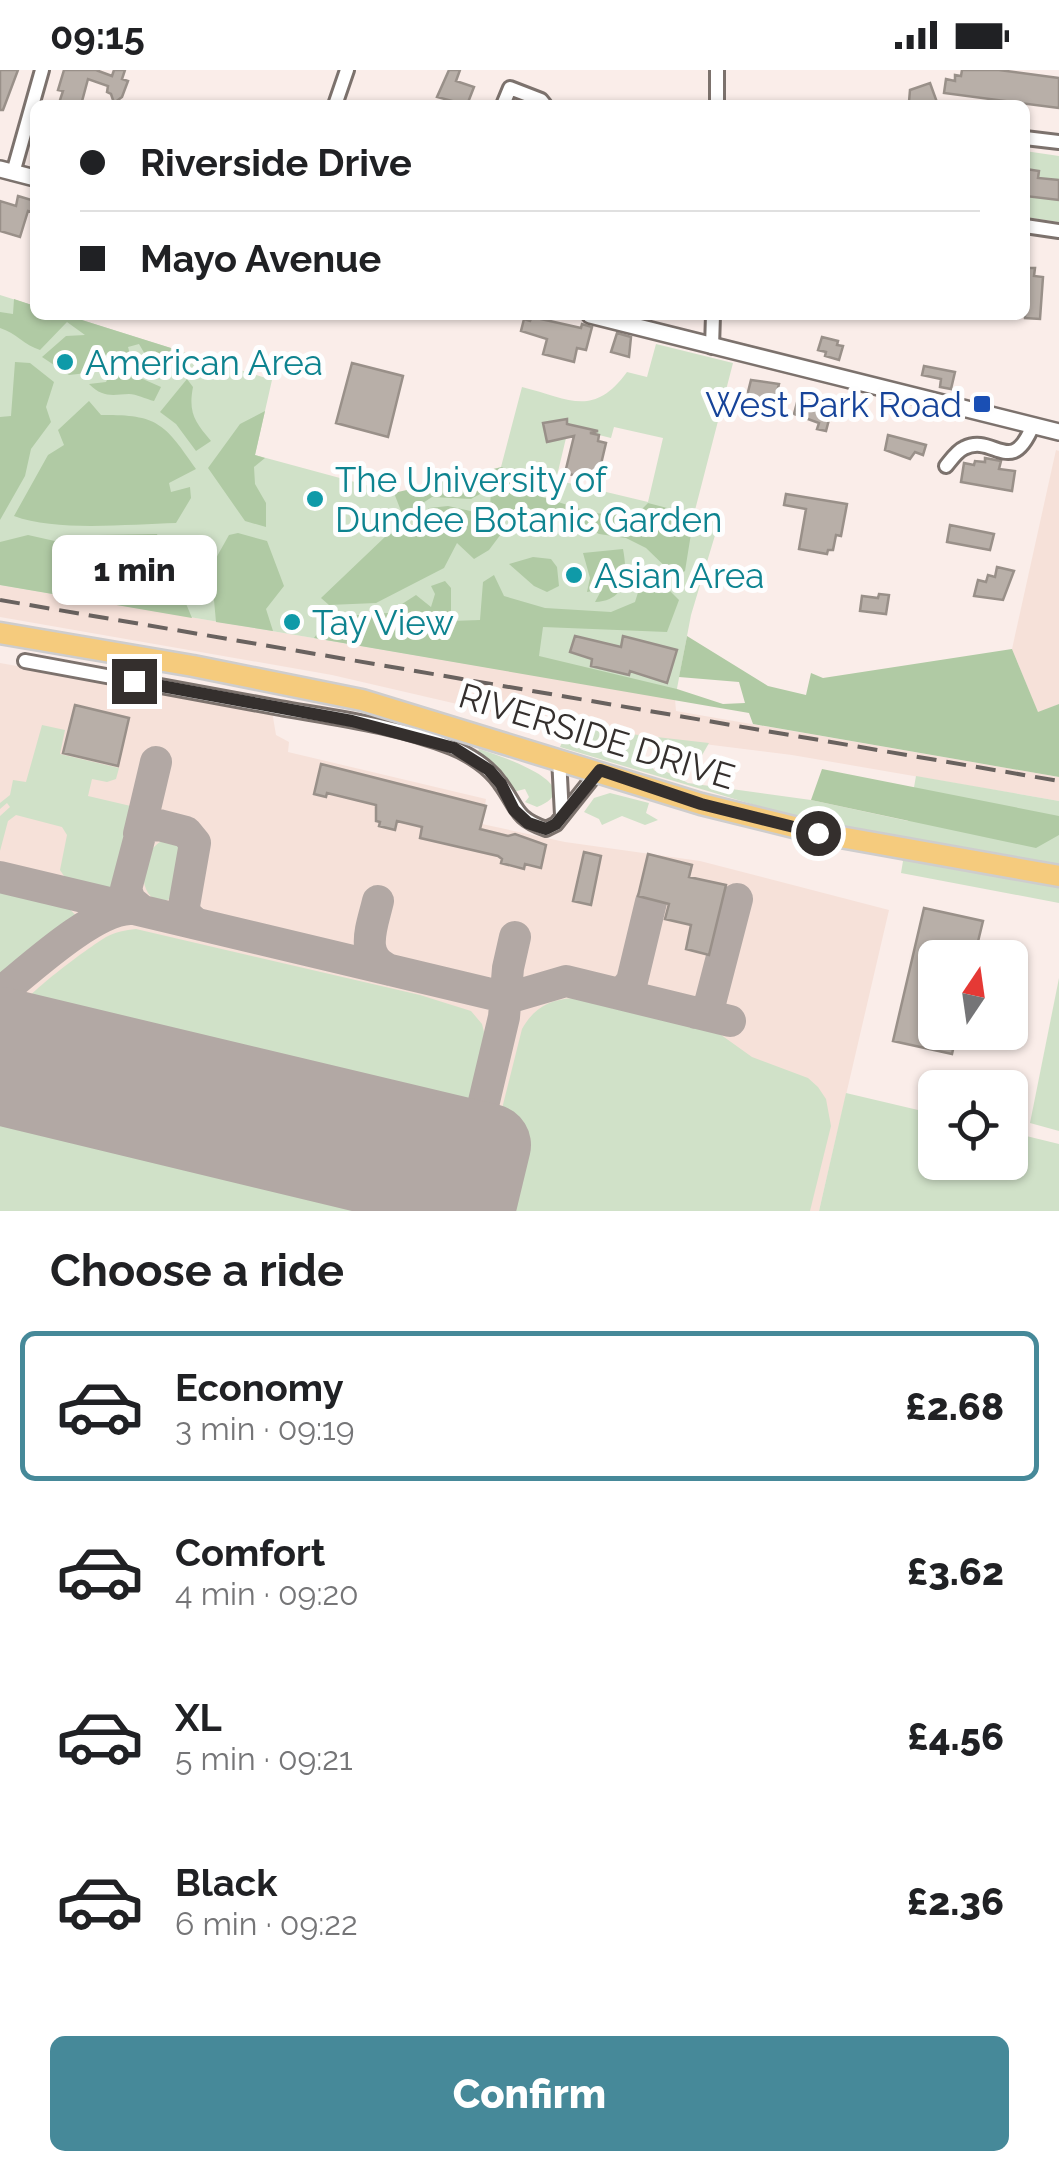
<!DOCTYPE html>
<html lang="en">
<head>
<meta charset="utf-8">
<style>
	body { margin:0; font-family:Raleway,sans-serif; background:#f6f6f6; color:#202124; height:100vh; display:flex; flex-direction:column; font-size:38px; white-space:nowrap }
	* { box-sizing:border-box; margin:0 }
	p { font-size:32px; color:#757577 }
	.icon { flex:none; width:55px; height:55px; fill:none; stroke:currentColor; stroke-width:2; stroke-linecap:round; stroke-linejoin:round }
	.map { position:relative; height:1141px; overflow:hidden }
	.details { display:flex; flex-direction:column; background:#fff; flex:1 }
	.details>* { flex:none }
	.top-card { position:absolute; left:30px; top:30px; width:1000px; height:220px; border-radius:15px; box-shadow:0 2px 8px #0004; display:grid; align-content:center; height:220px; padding:0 50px; background:#fff }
	.needle { width:65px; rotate:13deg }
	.buttons { position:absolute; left:918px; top:870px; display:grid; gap:20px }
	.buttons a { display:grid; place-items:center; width:110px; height:110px; border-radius:15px; background:#fff; box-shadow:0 2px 8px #0004; font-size:50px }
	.end { position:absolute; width:45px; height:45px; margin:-22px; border:12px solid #342f2d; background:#fff; box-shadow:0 0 0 5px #fff }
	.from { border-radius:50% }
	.bubble { position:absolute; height:70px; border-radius:15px; background:#fff; box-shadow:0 2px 8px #0004; font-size:32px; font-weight:800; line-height:70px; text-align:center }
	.top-card b { display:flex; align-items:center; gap:35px; height:95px; font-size:38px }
	.top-card b+b { border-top:2px solid #e0e0e0 }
	.top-card i { width:25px; height:25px; background:#202124 }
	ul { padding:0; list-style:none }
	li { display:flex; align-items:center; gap:30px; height:150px; margin:0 20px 15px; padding:0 30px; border:5px solid transparent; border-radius:15px }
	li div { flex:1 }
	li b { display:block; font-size:38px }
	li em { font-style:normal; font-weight:800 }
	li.active { border-color:#468999 }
	li>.icon { width:90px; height:90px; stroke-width:1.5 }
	h2 { padding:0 50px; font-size:45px; line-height:120px }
	.primary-button { display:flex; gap:20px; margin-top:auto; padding:20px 50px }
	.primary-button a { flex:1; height:115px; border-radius:15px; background:#468999; color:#fff; font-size:40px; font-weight:800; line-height:115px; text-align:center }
	.status { display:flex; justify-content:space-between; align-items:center; height:70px; padding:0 50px; background:#fff; direction:ltr }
	.status svg { height:28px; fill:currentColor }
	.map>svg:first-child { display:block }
	.built { fill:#f6e1d9 }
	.green { fill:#d0e1c8; fill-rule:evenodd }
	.forest { fill:#b0caa4 }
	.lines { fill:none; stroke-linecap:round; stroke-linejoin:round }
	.taxiway { stroke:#b2a8a4; stroke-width:32 }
	.runway { stroke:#b2a8a4; stroke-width:82 }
	.building { fill:#b8afa8; stroke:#999089; stroke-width:2.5 }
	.minor-casing { stroke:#7c726d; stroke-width:18 }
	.tertiary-casing { stroke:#7c726d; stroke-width:20 }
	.primary-casing { stroke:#cecdcd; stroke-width:25 }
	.minor { stroke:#fff; stroke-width:12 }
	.tertiary { stroke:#fff; stroke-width:15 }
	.primary { stroke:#f5cb7d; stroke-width:20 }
	.rail { stroke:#69625f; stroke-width:4; stroke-dasharray:20 10; stroke-linecap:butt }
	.route { stroke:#342f2d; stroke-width:12 }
	.culture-dot { fill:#0f9aa8; stroke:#fefefe; stroke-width:4 }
	.transit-dot { fill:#1a4fb4; stroke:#fefefe; stroke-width:4 }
	.labels { text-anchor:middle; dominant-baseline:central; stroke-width:10; stroke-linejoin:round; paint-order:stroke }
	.culture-label { font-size:35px; fill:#0d838f; stroke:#fefefe; text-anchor:start }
	.transit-label { font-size:35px; fill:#164399; stroke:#fefefe; text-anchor:end }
	.street-label { font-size:35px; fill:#342f2d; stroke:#fefefe }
</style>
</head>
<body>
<div class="status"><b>09:15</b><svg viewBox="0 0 49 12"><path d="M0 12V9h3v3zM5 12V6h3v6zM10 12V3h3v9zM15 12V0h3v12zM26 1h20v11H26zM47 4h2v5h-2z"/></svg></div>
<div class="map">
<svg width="1059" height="1141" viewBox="0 0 1059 1141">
	<rect width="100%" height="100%" fill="#faede9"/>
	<path class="built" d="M 1056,380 L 1059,381 L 1059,634 L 1038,643 L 1012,579 Z
		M 0,515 L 675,629 L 676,641 L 1059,707 L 1059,731 L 792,685 L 544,654 L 332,605 L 0,547 Z
		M 0,593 L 272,641 L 276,665 L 289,672 L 288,682 L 486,729 L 482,754 L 565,772 L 700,791 L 889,840 L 819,1141 L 0,1141 Z"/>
	<path class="green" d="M 1025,81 L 1059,86 L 1059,152 L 1025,147 Z
		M 0,225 L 35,236 L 35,245 L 66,245 L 272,310 L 255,385 L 399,424 L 501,397 L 522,317 C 570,329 593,348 627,302 L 647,307 L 656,274 L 733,293 L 694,444 L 719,452 L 691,545 L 675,629 L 0,515 ZM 564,349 L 566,355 L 587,358 L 587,362 L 611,368 L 614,357 L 663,368 L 648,432 L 556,410 L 566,368 L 547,372 L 543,354 Z
		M 42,655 L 65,660 L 60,684 L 119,698 L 116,709 L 107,712 L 92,709 L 88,726 L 135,737 L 119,810 L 102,824 L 72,818 L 60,800 L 67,765 L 62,757 L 16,745 L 8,751 L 0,781 L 0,746 L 10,737 L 7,733 L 0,739 L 0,733 L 10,725 L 13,710 L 26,712 Z
		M 569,657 L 709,673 L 701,687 L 686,690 L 676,682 L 649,672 L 642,685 L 655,701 L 667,702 L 688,713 L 811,730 L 908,751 L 916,706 L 1059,731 L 1059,796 L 808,751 L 560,677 Z
		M 479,679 C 494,684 593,715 537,737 L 525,732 L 529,727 L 525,719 L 513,722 L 505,705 L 477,683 Z
		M 610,723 L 649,733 L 646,743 L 658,750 L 645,755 L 622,746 L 602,755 L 599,749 L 584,742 L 594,728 Z
		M 168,769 L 182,775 L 189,788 L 181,821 L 163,833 C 132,826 141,774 168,769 Z
		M 897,786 L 1059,817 L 1059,833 L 901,803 L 903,791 Z
		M 0,821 L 68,837 L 78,848 L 0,911 Z
		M 136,859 L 420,925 L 471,941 L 482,954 L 484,962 C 481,1003 475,1057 428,1063 L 20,965 C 15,959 11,952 15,944 C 22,926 88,878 106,867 C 116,862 125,860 136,859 Z
		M 1059,908 L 1059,1061 L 1030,1053 Z
		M 573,928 L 717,962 L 752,987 L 808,1008 L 818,1017 L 826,1029 L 831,1056 L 810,1141 L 0,1141 L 0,1018 L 478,1134 L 522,959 C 534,938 548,930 573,928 Z
		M 846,1023 L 935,1044 L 935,1092 L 1010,1092 L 1010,1062 L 1059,1074 L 1059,1141 L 819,1141 Z"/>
	<path class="forest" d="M 14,229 L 35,236 L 35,245 L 66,245 L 171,278 L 166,301 L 153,298 L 139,274 L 128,277 L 136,306 L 161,317 L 154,331 C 146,329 136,324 129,324 C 112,325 103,328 89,314 L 106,312 L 118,287 L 106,285 L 87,303 L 69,305 L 42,287 L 66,266 L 85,265 L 67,252 L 40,280 C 24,275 16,263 0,258 L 0,242 L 13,244 Z
		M 15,292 L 30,293 L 54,312 L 46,337 L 51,352 L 31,379 L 25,406 L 0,450 L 0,347 L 11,346 Z
		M 187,309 L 193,317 C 188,343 195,352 211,371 L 196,381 L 176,354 L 160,342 Z
		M 89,331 L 101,345 C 158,344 165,354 196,399 L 169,413 L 171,422 L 190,417 L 191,428 L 176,453 C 130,454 56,462 14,446 L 48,385 L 64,375 L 58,360 Z
		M 265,341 L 255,385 L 265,388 L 254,397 L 255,414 L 266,433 L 266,457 L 245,451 L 208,398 L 240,354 Z
		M 502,397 L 542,427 L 593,443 L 635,446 L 648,433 L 694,445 L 685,501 L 676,507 L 646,478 L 626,468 L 599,464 L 572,450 L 537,442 L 510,450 L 490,440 L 491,418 L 471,429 L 432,427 L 403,446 L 394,423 Z
		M 448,436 L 475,442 L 501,464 L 489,480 L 474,489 L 457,473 L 444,498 L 376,533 L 329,535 L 321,528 L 386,466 L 415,453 L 429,438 Z
		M 238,463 L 267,471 L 284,516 L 266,539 L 273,561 L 216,552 L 211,497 L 229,465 Z
		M 157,464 L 192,548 L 0,515 L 0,472 L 28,465 L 77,476 L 98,465 Z
		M 623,479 C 628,505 626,531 595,532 L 602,519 L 587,522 L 590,508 L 583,483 Z
		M 533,487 L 551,489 L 557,497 L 559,516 L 547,522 L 534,516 L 509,494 Z
		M 637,488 L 679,530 L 667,562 L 543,557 L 539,586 L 677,619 L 723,634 L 745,633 L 739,612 L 679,607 L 687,566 L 768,616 L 806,625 L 811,603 L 823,608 L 1012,579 L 1038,642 L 1059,634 L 1059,707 L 753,654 L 749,643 L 314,568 L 329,547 L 388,543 L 416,525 L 431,537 L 435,524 L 431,516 L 445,511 L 451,518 L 451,551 L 480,550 L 483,512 L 494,505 L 504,526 L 545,538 L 611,542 L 635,532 L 641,513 Z
		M 822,699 L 1059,746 L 1059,765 L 1036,778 L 811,730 Z"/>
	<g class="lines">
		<path class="taxiway" d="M 139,764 L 156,692
			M 0,807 L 491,924 L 515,926 L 566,911 L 730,951
			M 378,831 C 372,857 358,887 390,900
			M 141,840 L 130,831 L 126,819 L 141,762 L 149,756 L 159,755 L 186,762 L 195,773 L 184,836 L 186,845 L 195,853
			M 0,923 C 30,899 93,840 130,839
			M 615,923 L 625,920 L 632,911 L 651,832
			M 696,943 L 709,937 L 737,829
			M 0,975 L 15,987 L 54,999
			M 468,1099 L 504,947 L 508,898 L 515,867"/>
		<path class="runway" d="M 0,958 L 490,1075 L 477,1129 L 0,1014"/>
	</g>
	<path class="building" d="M 0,0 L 18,0 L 3,40 L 0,40 Z
		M 64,0 L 96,0 L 112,6 L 114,0 L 125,0 L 122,9 L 128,11 L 122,27 L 114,33 L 111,24 L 107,22 L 108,16 L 88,9 L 81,35 L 67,35 L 59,33 L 63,21 L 58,20 Z
		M 449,0 L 460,0 L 456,11 L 474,17 L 467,35 L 437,27 Z
		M 962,0 L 999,0 L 1059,8 L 1059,38 L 944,23 L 946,9 L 955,11 L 955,5 L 961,6 Z
		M 930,13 L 938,35 L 909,32 L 910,20 Z
		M 1026,99 L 1039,101 L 1038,108 L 1059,110 L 1059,130 L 1025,126 Z
		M 18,126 L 35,131 L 32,142 L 28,141 L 20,167 L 0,161 L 0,131 L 16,136 Z
		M 1025,198 L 1035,198 L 1034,206 L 1043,207 L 1040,249 L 1025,248 Z
		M 532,247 L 581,258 L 582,254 L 592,257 L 586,280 L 577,278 L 574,292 L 543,284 L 547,269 L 521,261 L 524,249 L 530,251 Z
		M 617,263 L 631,267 L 629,287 L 611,282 Z
		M 822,267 L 838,271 L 837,275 L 843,276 L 839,290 L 825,286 L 826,282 L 818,280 Z
		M 352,293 L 403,306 L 388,367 L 336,353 Z
		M 924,296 L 955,302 L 951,319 L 940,317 L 941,309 L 922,305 Z
		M 751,310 L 779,314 L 774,333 L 747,326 Z
		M 800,321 L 810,324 L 807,336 L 831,342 L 826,361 L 817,359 L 819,353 L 794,344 Z
		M 567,349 L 567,354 L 598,361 L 590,363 L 599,365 L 598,371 L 606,373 L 597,411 L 565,403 L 574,366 L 547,372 L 543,353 Z
		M 888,365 L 926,375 L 923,385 L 915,382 L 910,389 L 885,380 Z
		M 985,388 L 1001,391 L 999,399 L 1015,401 L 1012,421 L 961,412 L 964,393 L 974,395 L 975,391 L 985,392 Z
		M 786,424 L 847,434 L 841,466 L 836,465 L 833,480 L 828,480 L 827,484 L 799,479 L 806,439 L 784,435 Z
		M 950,455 L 994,464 L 990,480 L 947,472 Z
		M 997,497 L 1014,501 L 1003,530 L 974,526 L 978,510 L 986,512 L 988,505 L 995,507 Z
		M 879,524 L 889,525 L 886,544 L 860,541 L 862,526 L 878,528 Z
		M 575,566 L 621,577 L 623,566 L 677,580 L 667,613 L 630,601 L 629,605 L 591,596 L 592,589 L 570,582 Z
		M 75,635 L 129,648 L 118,696 L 63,683 Z
		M 321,694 L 486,736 L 480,759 L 508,766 L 515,764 L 546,775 L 541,798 L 525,794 L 524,799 L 501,793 L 502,789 L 498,786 L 420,768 L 422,757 L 397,751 L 395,760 L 379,756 L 380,752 L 376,751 L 376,735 L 327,723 L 326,727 L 314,724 Z
		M 584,782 L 601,786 L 591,835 L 573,831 Z
		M 648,784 L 692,795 L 689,807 L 726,815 L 709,885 L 686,879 L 691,855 L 665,849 L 669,834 L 638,826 Z
		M 924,838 L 983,851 L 974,888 L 935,888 L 935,962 L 957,962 L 952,984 L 893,971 Z"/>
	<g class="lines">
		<g class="minor-casing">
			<path id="minor" d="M 335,35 L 347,0
				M 503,35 L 510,18 L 541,30 L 545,35
				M 717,35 L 717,0
				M 1025,68 L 1059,72
				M 13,103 L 42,0
				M 1025,156 L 1059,161
				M 712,277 L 713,245
				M 946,396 C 951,390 957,381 964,378 C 994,363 1011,409 1033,355
				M 25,591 C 110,606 195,622 280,638 C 337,648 398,656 451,677 C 469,684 489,697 500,713 C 518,737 514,748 546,759 L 556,754 L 599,700
				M 559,688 L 562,745"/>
		</g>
		<g class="tertiary-casing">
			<path id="tertiary" d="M 0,99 L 35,108
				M 590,245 L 1059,362"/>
		</g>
		<g class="primary-casing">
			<path id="primary" d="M 0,563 L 193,596 L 362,630 L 701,734 L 818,763 L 1059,806"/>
		</g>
		<use href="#minor" class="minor"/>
		<use href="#tertiary" class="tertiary"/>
		<use href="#primary" class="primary"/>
		<path class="rail" d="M 0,530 L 1059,711"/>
	</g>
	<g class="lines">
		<path class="route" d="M 134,611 L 352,651 L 454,678 L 489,700 L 501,714 L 514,740 L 528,753 L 546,759 L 556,754 L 600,700 L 701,734 L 818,763"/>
	</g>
	<g class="culture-dot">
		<circle cx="65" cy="292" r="10"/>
		<circle cx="315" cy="429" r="10"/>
		<circle cx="574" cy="505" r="10"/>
		<circle cx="292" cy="552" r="10"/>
	</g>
	<rect class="transit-dot" x="972" y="324" width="20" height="20" rx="5"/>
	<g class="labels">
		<g class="culture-label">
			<text x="85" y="292">American Area</text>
			<text x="335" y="409">The University of<tspan x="335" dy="40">Dundee Botanic Garden</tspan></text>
			<text x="594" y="505">Asian Area</text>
			<text x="312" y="552">Tay View</text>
		</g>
		<g class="transit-label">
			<text x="962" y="334">West Park Road</text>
		</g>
		<g class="street-label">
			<text transform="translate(597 666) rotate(17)">RIVERSIDE DRIVE</text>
		</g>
	</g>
</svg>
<div class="buttons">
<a><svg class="needle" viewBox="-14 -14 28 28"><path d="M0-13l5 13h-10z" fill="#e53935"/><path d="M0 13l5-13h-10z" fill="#757577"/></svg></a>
<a><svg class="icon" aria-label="locate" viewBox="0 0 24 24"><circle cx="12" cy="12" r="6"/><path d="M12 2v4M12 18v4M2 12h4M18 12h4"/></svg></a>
</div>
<i class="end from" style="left:818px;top:763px"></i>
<i class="end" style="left:134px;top:611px"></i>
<div class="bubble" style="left:52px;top:465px;width:165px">1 min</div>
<div class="top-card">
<b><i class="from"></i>Riverside Drive</b>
<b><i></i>Mayo Avenue</b>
</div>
</div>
<section class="details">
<h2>Choose a ride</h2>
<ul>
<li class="active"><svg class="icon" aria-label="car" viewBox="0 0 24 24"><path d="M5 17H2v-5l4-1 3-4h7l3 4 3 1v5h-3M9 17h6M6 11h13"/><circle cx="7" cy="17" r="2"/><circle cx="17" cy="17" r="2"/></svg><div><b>Economy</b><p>3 min · 09:19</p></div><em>£2.68</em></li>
<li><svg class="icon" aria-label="car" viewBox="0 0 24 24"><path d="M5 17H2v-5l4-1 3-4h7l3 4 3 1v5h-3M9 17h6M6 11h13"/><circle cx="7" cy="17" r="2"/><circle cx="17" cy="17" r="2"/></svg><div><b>Comfort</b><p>4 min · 09:20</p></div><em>£3.62</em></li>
<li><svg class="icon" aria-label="car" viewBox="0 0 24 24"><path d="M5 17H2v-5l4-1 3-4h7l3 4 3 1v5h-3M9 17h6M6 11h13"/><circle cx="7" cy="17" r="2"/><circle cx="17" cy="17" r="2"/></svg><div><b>XL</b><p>5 min · 09:21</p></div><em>£4.56</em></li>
<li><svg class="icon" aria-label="car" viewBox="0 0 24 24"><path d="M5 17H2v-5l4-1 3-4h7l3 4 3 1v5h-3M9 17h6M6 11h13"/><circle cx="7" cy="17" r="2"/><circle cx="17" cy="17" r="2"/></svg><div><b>Black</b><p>6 min · 09:22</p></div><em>£2.36</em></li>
</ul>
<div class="primary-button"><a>Confirm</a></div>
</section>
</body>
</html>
